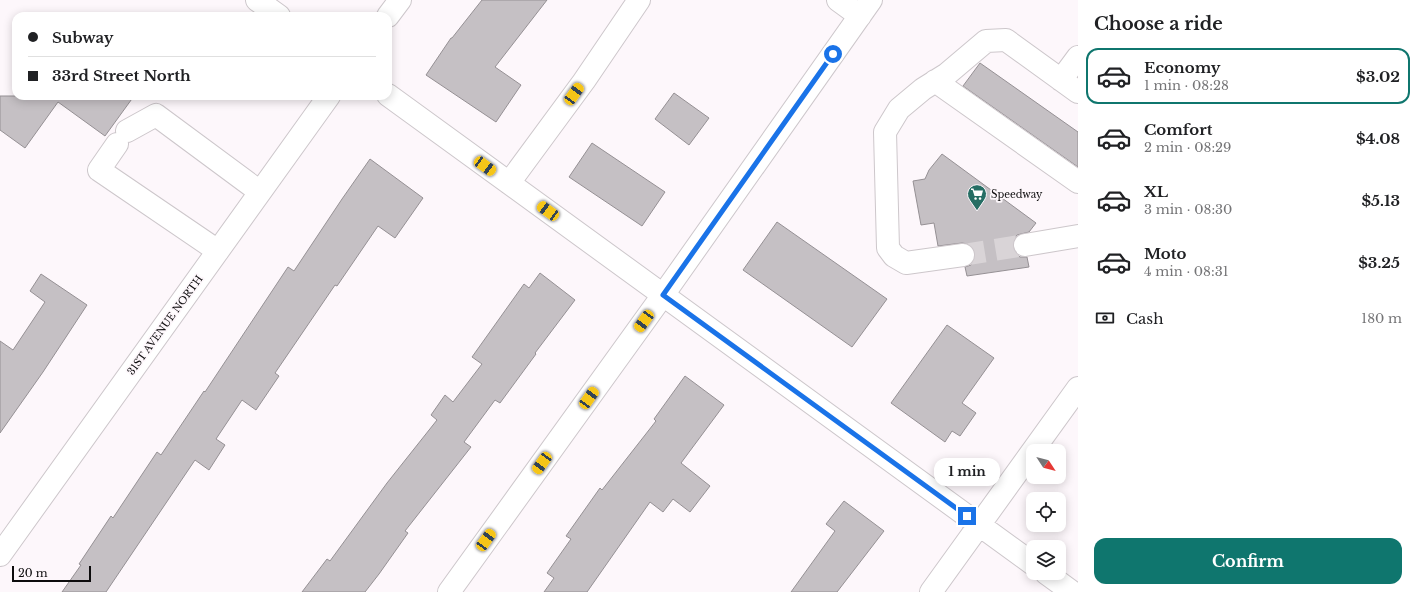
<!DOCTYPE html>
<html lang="en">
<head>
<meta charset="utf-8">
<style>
	body { margin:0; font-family:"Libre Baskerville",serif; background:#f2f2f2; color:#202124; height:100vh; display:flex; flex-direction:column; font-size:15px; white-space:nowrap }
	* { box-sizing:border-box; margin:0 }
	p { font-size:13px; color:#757577 }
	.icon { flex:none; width:22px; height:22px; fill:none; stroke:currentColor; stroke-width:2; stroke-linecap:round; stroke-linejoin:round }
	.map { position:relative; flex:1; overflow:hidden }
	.side { display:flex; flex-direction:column; background:#fff; width:340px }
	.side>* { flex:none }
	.top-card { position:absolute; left:12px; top:12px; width:380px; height:88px; border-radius:12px; box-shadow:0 2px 10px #0003; display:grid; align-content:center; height:88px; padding:0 16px; background:#fff }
	.needle { width:26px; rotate:126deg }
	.tools { position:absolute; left:1026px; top:444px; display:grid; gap:8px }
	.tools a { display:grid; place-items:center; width:40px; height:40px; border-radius:8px; background:#fff; box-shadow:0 2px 10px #0003; font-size:20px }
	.scale { position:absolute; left:12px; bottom:10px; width:79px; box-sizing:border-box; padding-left:4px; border:2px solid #0d0c0d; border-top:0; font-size:11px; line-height:14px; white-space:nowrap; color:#0d0c0d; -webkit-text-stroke:3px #fdf7fb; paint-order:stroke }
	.end { position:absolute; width:18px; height:18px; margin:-9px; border:5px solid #1a73e8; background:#fff; box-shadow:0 0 0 2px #fff }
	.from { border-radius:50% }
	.bubble { position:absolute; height:28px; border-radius:12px; background:#fff; box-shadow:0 2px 10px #0003; font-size:13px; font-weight:700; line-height:28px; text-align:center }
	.car { position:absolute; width:12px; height:24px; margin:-12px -6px; border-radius:5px; box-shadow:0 0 3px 1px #0007; background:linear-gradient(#f5c518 24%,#345 0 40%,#f5c518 0 76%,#345 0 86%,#f5c518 0) }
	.top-card b { display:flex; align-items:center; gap:14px; height:38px; font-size:15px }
	.top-card b+b { border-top:1px solid #e0e0e0 }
	.top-card i { width:10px; height:10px; background:#202124 }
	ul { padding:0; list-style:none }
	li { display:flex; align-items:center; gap:12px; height:56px; margin:0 8px 6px; padding:0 8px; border:2px solid transparent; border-radius:12px }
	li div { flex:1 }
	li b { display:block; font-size:15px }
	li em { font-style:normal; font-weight:700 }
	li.on { border-color:#0f766e }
	li>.icon { width:36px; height:36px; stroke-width:1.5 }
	h2 { padding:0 16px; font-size:18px; line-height:48px }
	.pay { display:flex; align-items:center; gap:10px; height:44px; padding:0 16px; font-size:15px }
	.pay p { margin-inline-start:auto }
	.primary-button { display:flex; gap:8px; margin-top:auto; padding:8px 16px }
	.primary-button a { flex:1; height:46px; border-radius:12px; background:#0f766e; color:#fff; font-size:16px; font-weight:700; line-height:46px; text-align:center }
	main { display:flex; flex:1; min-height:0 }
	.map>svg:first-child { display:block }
	.building { fill:#c5c0c4; stroke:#959094 }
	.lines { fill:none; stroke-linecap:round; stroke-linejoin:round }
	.minor-tunnel { stroke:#d9d4d7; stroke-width:22; stroke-dasharray:22 11; stroke-linecap:butt }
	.minor-casing { stroke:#cdc7cb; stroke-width:24 }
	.minor { stroke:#fff; stroke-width:22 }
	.route { stroke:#1a73e8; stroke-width:5 }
	.labels { text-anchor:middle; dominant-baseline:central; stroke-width:3.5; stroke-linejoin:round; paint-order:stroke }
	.poi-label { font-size:10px; fill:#0d0c0d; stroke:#fdf7fb; text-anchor:start }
	.street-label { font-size:10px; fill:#0d0c0d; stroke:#fdf7fb }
</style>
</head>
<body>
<main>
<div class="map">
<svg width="1078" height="592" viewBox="0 0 1078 592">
	<rect width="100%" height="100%" fill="#fdf7fb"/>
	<path class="building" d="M 482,0 L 547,0 L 495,67 L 521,85 L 496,122 L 426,75 L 451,38 L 452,38 Z
		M 980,63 L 1078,132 L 1078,167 L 963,86 Z
		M 674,93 L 709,118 L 689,145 L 655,119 Z
		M 0,96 L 134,96 L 105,136 L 58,102 L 25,148 L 0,130 Z
		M 592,143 L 665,192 L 642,226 L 569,177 Z
		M 942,154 L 1036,223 L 1029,232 L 1017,235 L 1013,241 L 1013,247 L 1015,253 L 1020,257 L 1027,257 L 1029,267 L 967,276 L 965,267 L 971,265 L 975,259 L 975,253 L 973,247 L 968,244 L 962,243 L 938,246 L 934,223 L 921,225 L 913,181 L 925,179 L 929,170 Z
		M 370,159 L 423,198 L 395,238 L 378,226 L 337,286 L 335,285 L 275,373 L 279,376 L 256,410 L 242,400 L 216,439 L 225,445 L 209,470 L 195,460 L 106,592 L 62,592 L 81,565 L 79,564 L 111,516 L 113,518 L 157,452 L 161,455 L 204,391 L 205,392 L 288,267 L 294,271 L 342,199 Z
		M 777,222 L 887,299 L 852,347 L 743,270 Z
		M 540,273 L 575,300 L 535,353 L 536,354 L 500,403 L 495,400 L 464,442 L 471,447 L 405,531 L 408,533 L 379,574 L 365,592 L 302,592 L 327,559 L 330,561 L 387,483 L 437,420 L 431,415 L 445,395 L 453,402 L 482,364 L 472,357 L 524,284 L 529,288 Z
		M 41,274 L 87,305 L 43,372 L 0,433 L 0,341 L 13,350 L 45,302 L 30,291 Z
		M 947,325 L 994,358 L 962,403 L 976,413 L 960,436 L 952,431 L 945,442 L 891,403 Z
		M 685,376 L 724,405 L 681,463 L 710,486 L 690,512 L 673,499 L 663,512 L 650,502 L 587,592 L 544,592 L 554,578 L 547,573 L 571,539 L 566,536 L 600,488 L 602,490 L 656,421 L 654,419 Z
		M 844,501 L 884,531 L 837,592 L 791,592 L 835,531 L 826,524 Z"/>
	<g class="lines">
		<path class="minor-tunnel" d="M 963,255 L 1025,245"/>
		<g class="minor-casing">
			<path id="minor" d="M 257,0 L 279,16
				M 838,0 L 860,16
				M 388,16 L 400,0
				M 1061,80 L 1078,57
				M 935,81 L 1078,182
				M 388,95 L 1033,564
				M 127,131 L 156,115 L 260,192
				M 117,144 L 99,170 L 218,251
				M 509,183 L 584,81 L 639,0
				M 1025,245 L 1078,236
				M 963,255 L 906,263 L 894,256 L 888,248 L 885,132 L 899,109 L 923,89 L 947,74 L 986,41 L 1006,40 L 1078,92
				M 0,555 L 329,96
				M 1046,573 L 1072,592
				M 449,592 L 663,295 L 871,0
				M 931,592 L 1078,388"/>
		</g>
		<use href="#minor" class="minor"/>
	</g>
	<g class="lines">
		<path class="route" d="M 833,54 L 663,295 L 967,516"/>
	</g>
	<defs>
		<g id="supermarket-pin" transform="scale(1)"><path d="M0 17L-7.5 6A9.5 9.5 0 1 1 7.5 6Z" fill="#266e64" stroke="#fdf7fb"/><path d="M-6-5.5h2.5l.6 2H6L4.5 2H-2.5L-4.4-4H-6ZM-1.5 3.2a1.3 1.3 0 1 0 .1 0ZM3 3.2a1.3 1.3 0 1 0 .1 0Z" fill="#fff"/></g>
	</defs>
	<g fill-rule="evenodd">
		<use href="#supermarket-pin" x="977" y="194"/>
	</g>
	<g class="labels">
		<g class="poi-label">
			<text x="991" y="194">Speedway</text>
		</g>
		<g class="street-label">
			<text transform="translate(165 325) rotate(-54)">31ST AVENUE NORTH</text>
		</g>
	</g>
</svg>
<div class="tools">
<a><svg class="needle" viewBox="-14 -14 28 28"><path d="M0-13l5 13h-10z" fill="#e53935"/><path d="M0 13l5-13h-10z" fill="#757577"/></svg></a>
<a><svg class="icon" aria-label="locate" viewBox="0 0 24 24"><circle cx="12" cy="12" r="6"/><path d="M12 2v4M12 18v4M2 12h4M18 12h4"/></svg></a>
<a><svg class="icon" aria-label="layers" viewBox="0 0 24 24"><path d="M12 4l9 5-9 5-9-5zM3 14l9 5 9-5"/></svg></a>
</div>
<div class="scale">20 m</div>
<i class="end from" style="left:833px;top:54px"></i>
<i class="end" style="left:967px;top:516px"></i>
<div class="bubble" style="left:934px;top:458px;width:66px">1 min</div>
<i class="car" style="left:574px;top:94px;rotate:36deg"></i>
<i class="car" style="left:485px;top:166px;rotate:126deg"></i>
<i class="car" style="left:548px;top:211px;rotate:306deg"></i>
<i class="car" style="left:644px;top:321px;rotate:216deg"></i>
<i class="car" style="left:589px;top:398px;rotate:36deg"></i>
<i class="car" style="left:542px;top:463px;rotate:216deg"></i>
<i class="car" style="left:486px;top:540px;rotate:36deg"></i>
<div class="top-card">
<b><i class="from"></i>Subway</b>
<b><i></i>33rd Street North</b>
</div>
</div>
<section class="side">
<h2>Choose a ride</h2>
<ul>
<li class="on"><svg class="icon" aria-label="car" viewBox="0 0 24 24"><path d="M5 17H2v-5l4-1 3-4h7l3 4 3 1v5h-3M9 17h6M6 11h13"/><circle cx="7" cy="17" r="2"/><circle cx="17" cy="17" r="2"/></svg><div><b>Economy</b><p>1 min · 08:28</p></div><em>$3.02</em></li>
<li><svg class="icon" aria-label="car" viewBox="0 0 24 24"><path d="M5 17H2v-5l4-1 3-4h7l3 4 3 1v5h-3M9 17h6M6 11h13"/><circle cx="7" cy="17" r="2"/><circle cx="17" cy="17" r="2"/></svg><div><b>Comfort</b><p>2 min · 08:29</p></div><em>$4.08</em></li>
<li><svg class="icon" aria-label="car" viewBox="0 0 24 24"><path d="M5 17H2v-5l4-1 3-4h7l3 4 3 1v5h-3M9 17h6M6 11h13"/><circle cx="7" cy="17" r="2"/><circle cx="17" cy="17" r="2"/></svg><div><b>XL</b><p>3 min · 08:30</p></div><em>$5.13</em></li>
<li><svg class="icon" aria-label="car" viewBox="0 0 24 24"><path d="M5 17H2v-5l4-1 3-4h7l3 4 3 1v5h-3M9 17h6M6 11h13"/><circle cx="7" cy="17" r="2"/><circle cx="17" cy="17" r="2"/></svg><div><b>Moto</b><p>4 min · 08:31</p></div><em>$3.25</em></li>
</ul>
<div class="pay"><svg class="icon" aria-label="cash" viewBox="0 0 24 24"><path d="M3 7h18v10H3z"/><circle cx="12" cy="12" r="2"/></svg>Cash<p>180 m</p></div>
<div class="primary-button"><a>Confirm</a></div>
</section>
</main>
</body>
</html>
